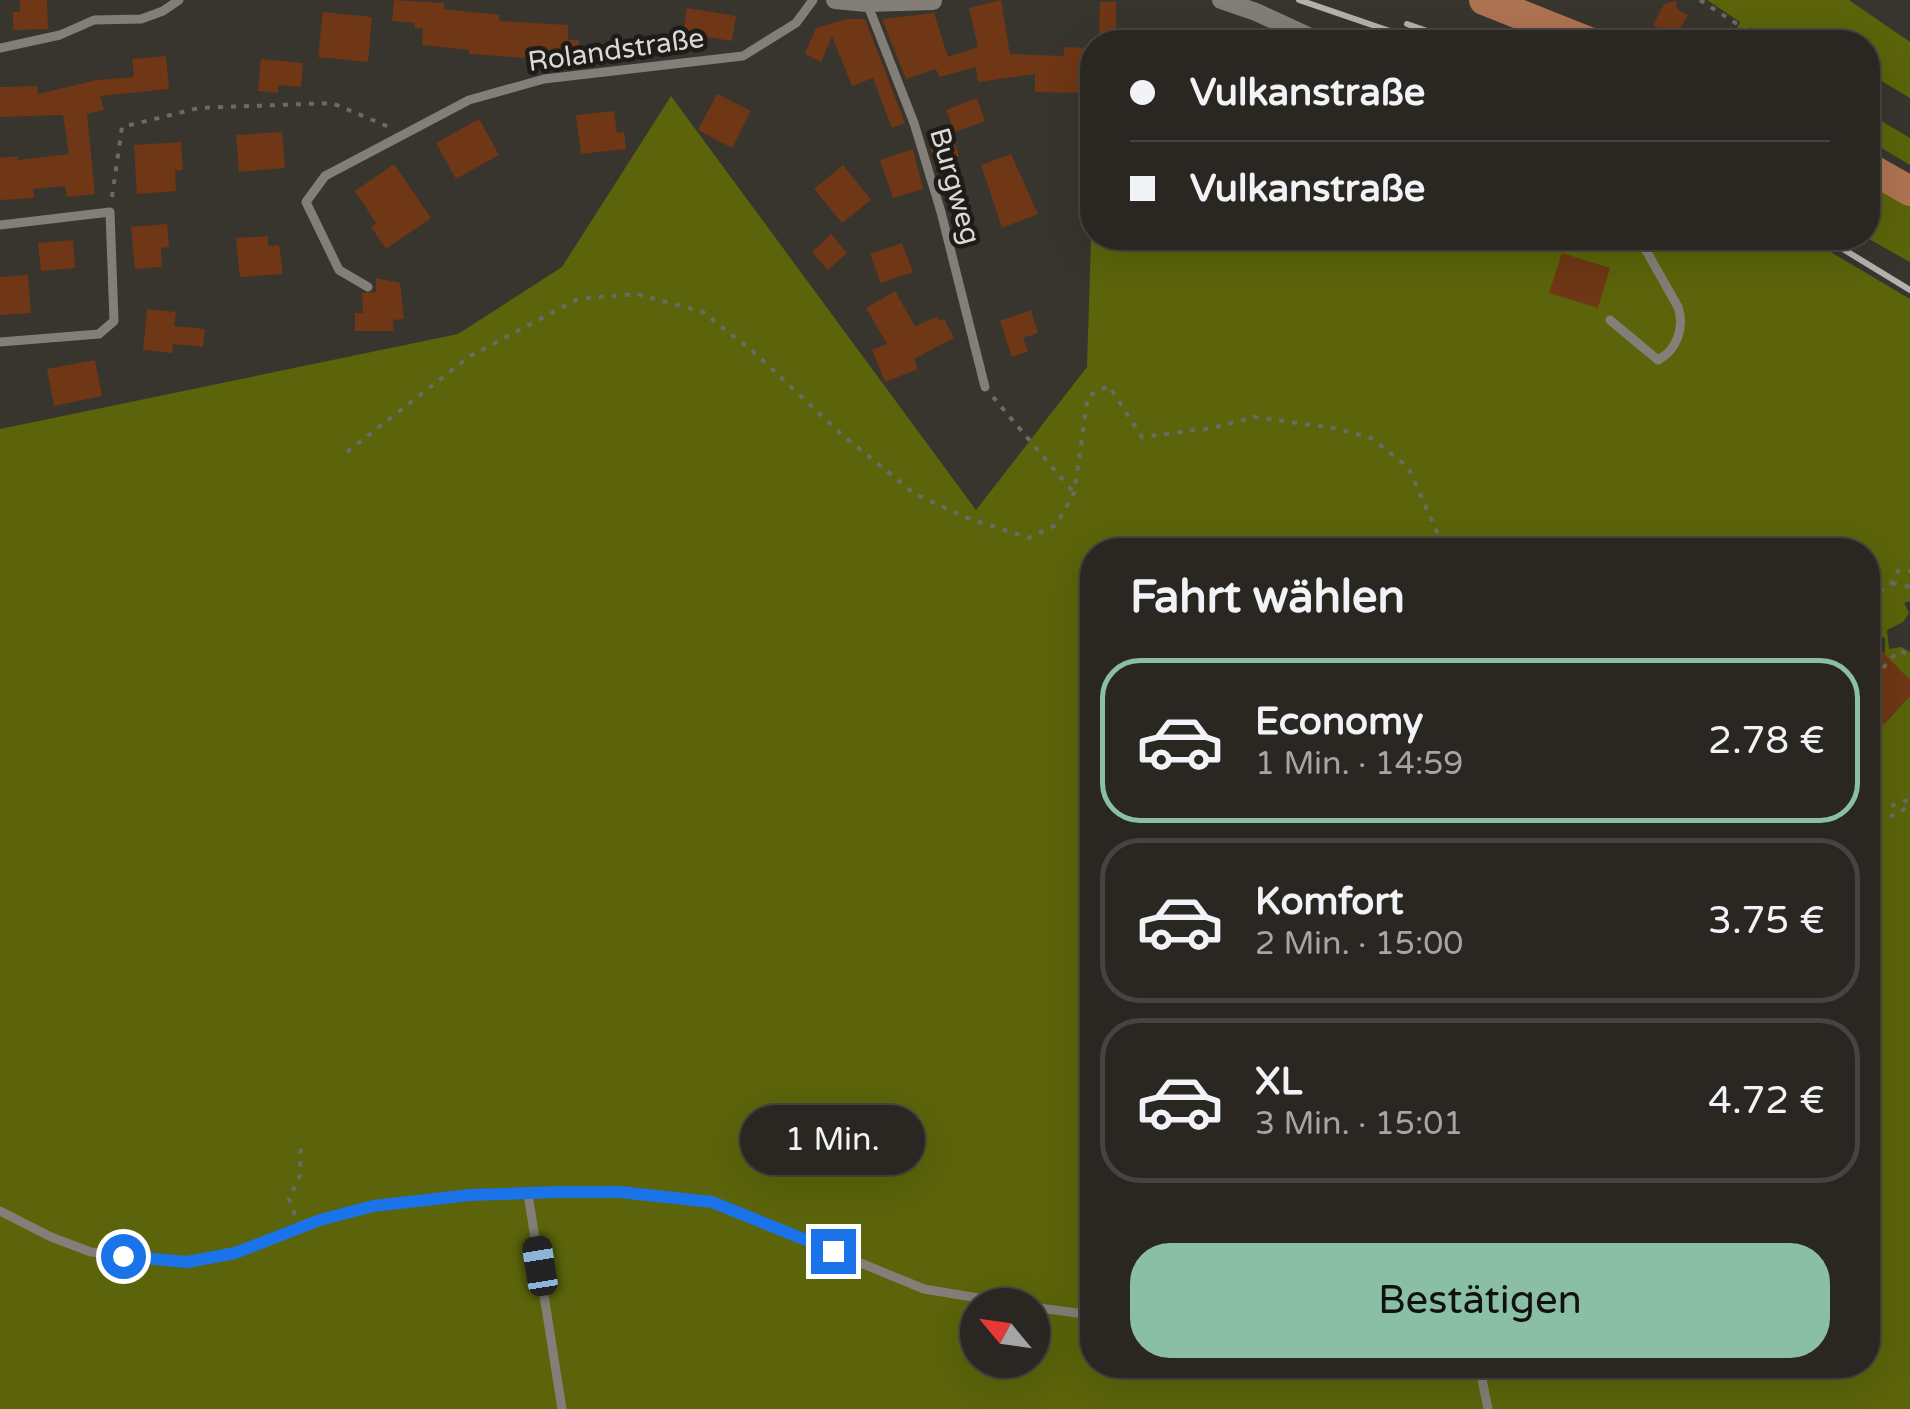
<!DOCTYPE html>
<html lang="de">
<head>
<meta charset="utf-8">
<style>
	body { margin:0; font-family:"Varela Round",sans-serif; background:#36332f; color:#f1f3f6; height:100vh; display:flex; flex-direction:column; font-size:38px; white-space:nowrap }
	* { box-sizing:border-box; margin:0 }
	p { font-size:32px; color:#a5a5a5 }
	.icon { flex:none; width:55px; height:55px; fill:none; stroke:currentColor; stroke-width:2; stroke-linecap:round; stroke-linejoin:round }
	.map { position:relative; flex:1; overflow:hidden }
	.sheet { position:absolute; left:1080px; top:538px; width:800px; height:840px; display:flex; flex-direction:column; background:#2a2722; border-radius:40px; box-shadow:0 10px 40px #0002,0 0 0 2px #464440 }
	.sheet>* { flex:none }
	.banner { position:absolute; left:1080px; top:30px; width:800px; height:220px; border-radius:40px; box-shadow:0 10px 40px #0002,0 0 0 2px #464440; display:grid; align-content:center; height:220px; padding:0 50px; background:#2a2722 }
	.needle { width:65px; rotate:299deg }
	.controls { position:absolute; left:960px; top:1288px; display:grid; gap:20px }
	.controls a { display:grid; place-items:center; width:90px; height:90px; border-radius:50%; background:#2a2722; box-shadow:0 10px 40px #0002,0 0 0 2px #464440; font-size:50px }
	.end { position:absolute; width:45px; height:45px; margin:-22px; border:12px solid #1a73e8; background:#fff; box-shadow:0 0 0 5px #fff }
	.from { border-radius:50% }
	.bubble { position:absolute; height:70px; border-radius:35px; background:#2a2722; box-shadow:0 10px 40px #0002,0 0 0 2px #464440; font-size:32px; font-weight:600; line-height:70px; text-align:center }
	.car { position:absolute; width:30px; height:60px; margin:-30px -15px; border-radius:12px; box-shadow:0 0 8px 2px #0007; background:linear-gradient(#222 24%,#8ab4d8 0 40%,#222 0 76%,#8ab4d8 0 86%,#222 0) }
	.banner b { display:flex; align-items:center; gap:35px; height:95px; font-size:38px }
	.banner b+b { border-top:2px solid #464440 }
	.banner i { width:25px; height:25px; background:#f1f3f6 }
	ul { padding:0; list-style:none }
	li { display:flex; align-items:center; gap:30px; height:165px; margin:0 20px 15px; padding:0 30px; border:5px solid #464440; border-radius:40px }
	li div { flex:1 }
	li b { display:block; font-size:38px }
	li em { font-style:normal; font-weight:600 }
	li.on { border-color:#8abfa5 }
	li>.icon { width:90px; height:90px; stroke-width:1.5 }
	h2 { padding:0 50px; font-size:45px; line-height:120px }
	.cta { display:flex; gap:20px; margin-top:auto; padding:20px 50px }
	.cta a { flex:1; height:115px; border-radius:40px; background:#8abfa5; color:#111; font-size:40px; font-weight:600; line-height:115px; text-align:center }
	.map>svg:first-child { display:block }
	.green { fill:#5b640a; fill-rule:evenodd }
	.building { fill:#6f3715 }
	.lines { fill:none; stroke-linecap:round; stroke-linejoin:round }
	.path { stroke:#6d6964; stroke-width:4; stroke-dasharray:5 8; stroke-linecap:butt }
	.lane { stroke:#837e77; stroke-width:9 }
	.street { stroke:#837e77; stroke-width:18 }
	.primary { stroke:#ae7351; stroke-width:30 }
	.rail { stroke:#b5b2ae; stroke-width:6 }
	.route { stroke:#1a73e8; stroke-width:12 }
	.labels { text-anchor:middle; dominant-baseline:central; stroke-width:9; stroke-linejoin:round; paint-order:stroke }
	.street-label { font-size:28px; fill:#dbd8d5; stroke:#1e1c19 }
</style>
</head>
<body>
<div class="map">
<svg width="1910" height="1409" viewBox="0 0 1910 1409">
	<rect width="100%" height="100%" fill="#38342e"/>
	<path class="green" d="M 1707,0 L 1849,0 L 1910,42 L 1910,98 L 1868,73 L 1868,42 L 1730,42 L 1740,22 Z
		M 671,96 L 976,510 L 1087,367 L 1092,207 L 1092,238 L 1807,238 L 1910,299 L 1910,601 L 1904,603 L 1909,613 L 1903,622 L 1887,630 L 1889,649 L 1901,647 L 1910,652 L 1910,680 L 1891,664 L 1868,689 L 1868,669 L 1885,652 L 1885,638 L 1878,636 L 1875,638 L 1877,650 L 1868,658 L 1868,550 L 1092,550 L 1092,1365 L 1868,1365 L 1868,708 L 1885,723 L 1910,696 L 1910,1409 L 0,1409 L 0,429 L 458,334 L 562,267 ZM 978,1305 L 1032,1305 L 1032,1360 L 978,1360 Z
		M 1868,113 L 1910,138 L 1910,165 L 1868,140 Z
		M 1868,179 L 1910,205 L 1910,262 L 1867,238 Z"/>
	<path class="building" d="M 20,0 L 47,0 L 48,29 L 13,30 L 13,12 L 20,12 Z
		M 394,0 L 444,3 L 444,9 L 499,15 L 499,21 L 568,25 L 568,40 L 579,40 L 578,65 L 527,62 L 527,58 L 469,54 L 469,50 L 422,45 L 423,28 L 414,28 L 415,23 L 392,21 Z
		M 1001,0 L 1010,54 L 1064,56 L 1064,47 L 1092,48 L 1091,93 L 1035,92 L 1035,74 L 978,82 L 976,67 L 939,77 L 936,69 L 906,79 L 882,19 L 934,13 L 948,57 L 978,47 L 969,8 Z
		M 1676,1 L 1677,9 L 1688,15 L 1675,37 L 1653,25 L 1664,4 Z
		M 1100,2 L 1116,2 L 1116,42 L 1099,42 Z
		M 687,8 L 736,16 L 732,41 L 700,36 L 699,44 L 682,41 Z
		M 323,12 L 372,17 L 368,62 L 318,57 Z
		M 847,19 L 865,19 L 905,123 L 892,128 L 873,78 L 852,86 L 832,36 L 821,62 L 805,54 L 816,28 Z
		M 166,56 L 169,89 L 100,96 L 104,110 L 87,114 L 95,194 L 67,197 L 65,186 L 33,189 L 34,198 L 0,200 L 0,158 L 18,156 L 18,160 L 69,154 L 63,115 L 0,117 L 0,87 L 37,86 L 38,94 L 97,80 L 134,77 L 132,59 Z
		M 261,59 L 303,63 L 301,87 L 278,85 L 278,93 L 258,91 Z
		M 717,94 L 751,111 L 732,148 L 698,130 Z
		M 977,98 L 985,121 L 955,132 L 946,110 Z
		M 614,111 L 617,133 L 624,132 L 626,149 L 581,154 L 576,115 Z
		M 479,119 L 499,155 L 456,179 L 436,143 Z
		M 282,132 L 285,168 L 239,172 L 236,135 Z
		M 952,134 L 959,156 L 935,163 L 928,141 Z
		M 181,142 L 183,170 L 175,170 L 176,191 L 137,194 L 134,145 Z
		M 913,149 L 923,189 L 893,198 L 880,160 Z
		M 1011,154 L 1038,214 L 1002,228 L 981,165 Z
		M 394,164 L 431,218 L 386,249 L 371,227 L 376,223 L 355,191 Z
		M 843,165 L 871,200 L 842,223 L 814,189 Z
		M 167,224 L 169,247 L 161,248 L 162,267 L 135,269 L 131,227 Z
		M 831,234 L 847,253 L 828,270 L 812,252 Z
		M 268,236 L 268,246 L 279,245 L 283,274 L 240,277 L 236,238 Z
		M 73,240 L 75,268 L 41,271 L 38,243 Z
		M 902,243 L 913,272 L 881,283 L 870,254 Z
		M 1562,253 L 1610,268 L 1598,308 L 1549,293 Z
		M 28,275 L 31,313 L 0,315 L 0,277 Z
		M 376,278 L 400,283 L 404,319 L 393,320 L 394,331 L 355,331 L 355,313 L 363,313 L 362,293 L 376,292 Z
		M 895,291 L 915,326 L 937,317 L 940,321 L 944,319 L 954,338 L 914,359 L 918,369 L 885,382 L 872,350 L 887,344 L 866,308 Z
		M 147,309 L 176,312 L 174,326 L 205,329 L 203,347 L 173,344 L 172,353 L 143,350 Z
		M 1031,310 L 1038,333 L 1023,338 L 1028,351 L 1012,357 L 1000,321 Z
		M 95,360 L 102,396 L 54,406 L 47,369 Z
		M 1868,637 L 1910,680 L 1910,696 L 1878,730 L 1868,720 Z"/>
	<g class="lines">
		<path class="path" d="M 1700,0 L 1765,42
			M 112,197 L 122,127 L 199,108 L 332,103 L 389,127
			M 993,397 L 1074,493
			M 347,452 L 470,356 L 578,299 L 637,294 L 703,312 L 756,354 L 840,433 L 915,494 L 967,518 L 1029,538 L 1056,525 L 1074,493 L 1088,396 L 1109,386 L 1142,437 L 1212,428 L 1254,417 L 1334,428 L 1371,438 L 1408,467 L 1445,550
			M 1892,583 L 1910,587
			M 1868,598 L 1892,583 L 1898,571 L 1910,571
			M 1883,668 L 1897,652 L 1902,651 L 1910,657
			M 1891,806 L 1910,799
			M 1890,817 L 1910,806
			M 295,1215 L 289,1199 L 300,1175 L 301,1140"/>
		<path class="lane" d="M 867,3 L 914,123 L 941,212 L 985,387
			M 0,48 L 60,35 L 94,20 L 141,19 L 163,11 L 179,0
			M 0,225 L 110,212 L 114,321 L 99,334 L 0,342
			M 368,287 L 339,270 L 306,202 L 325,176 L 469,100 L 544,79 L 743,56 L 796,23 L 813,0
			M 1610,320 L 1658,360 C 1677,350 1685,327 1678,307 L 1639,238
			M 1868,813 L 1877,810
			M 528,1194 L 562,1409
			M 0,1211 L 51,1237 L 91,1252 L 187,1262 L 235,1253 L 320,1220 L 373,1206 L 470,1195 L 620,1192 L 712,1202 L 924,1289 L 1021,1305
			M 1032,1307 L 1092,1315
			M 1479,1365 L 1488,1409"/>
		<path class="street" d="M 835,0 L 867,3 L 933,1
			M 1221,0 L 1256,12 L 1321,42"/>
		<path class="primary" d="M 1484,0 L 1589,42
			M 1868,167 L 1910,191"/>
		<path class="rail" d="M 1299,0 L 1422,42
			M 1407,24 L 1459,42
			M 1825,238 L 1910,290"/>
	</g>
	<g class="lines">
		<path class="route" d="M 123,1256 L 187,1262 L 235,1253 L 320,1220 L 373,1206 L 470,1195 L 558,1192 L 620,1192 L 712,1202 L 833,1251"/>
	</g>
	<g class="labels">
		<g class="street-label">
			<text transform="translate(616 50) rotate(-8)">Rolandstraße</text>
			<text transform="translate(955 186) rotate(74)">Burgweg</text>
		</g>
	</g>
</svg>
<div class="controls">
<a><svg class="needle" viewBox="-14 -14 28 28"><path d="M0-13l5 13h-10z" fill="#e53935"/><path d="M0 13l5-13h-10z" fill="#a5a5a5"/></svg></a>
</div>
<i class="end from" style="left:123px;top:1256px"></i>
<i class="end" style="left:833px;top:1251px"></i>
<div class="bubble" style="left:740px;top:1105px;width:185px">1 Min.</div>
<i class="car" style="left:540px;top:1266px;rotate:351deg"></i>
<div class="banner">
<b><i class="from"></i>Vulkanstraße</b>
<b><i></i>Vulkanstraße</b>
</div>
<section class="sheet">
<h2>Fahrt wählen</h2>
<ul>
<li class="on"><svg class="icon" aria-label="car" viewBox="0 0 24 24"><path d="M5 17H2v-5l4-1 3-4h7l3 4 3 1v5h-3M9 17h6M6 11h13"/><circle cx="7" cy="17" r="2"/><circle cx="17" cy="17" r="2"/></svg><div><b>Economy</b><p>1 Min. · 14:59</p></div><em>2.78 €</em></li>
<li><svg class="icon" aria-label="car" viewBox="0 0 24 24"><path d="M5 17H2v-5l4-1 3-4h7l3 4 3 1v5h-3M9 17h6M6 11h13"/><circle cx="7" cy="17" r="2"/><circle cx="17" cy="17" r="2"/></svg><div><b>Komfort</b><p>2 Min. · 15:00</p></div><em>3.75 €</em></li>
<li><svg class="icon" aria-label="car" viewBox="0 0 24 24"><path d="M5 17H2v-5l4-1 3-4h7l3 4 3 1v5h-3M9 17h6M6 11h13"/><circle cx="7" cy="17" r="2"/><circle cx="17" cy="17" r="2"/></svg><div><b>XL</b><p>3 Min. · 15:01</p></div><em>4.72 €</em></li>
</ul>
<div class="cta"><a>Bestätigen</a></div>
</section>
</div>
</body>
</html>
